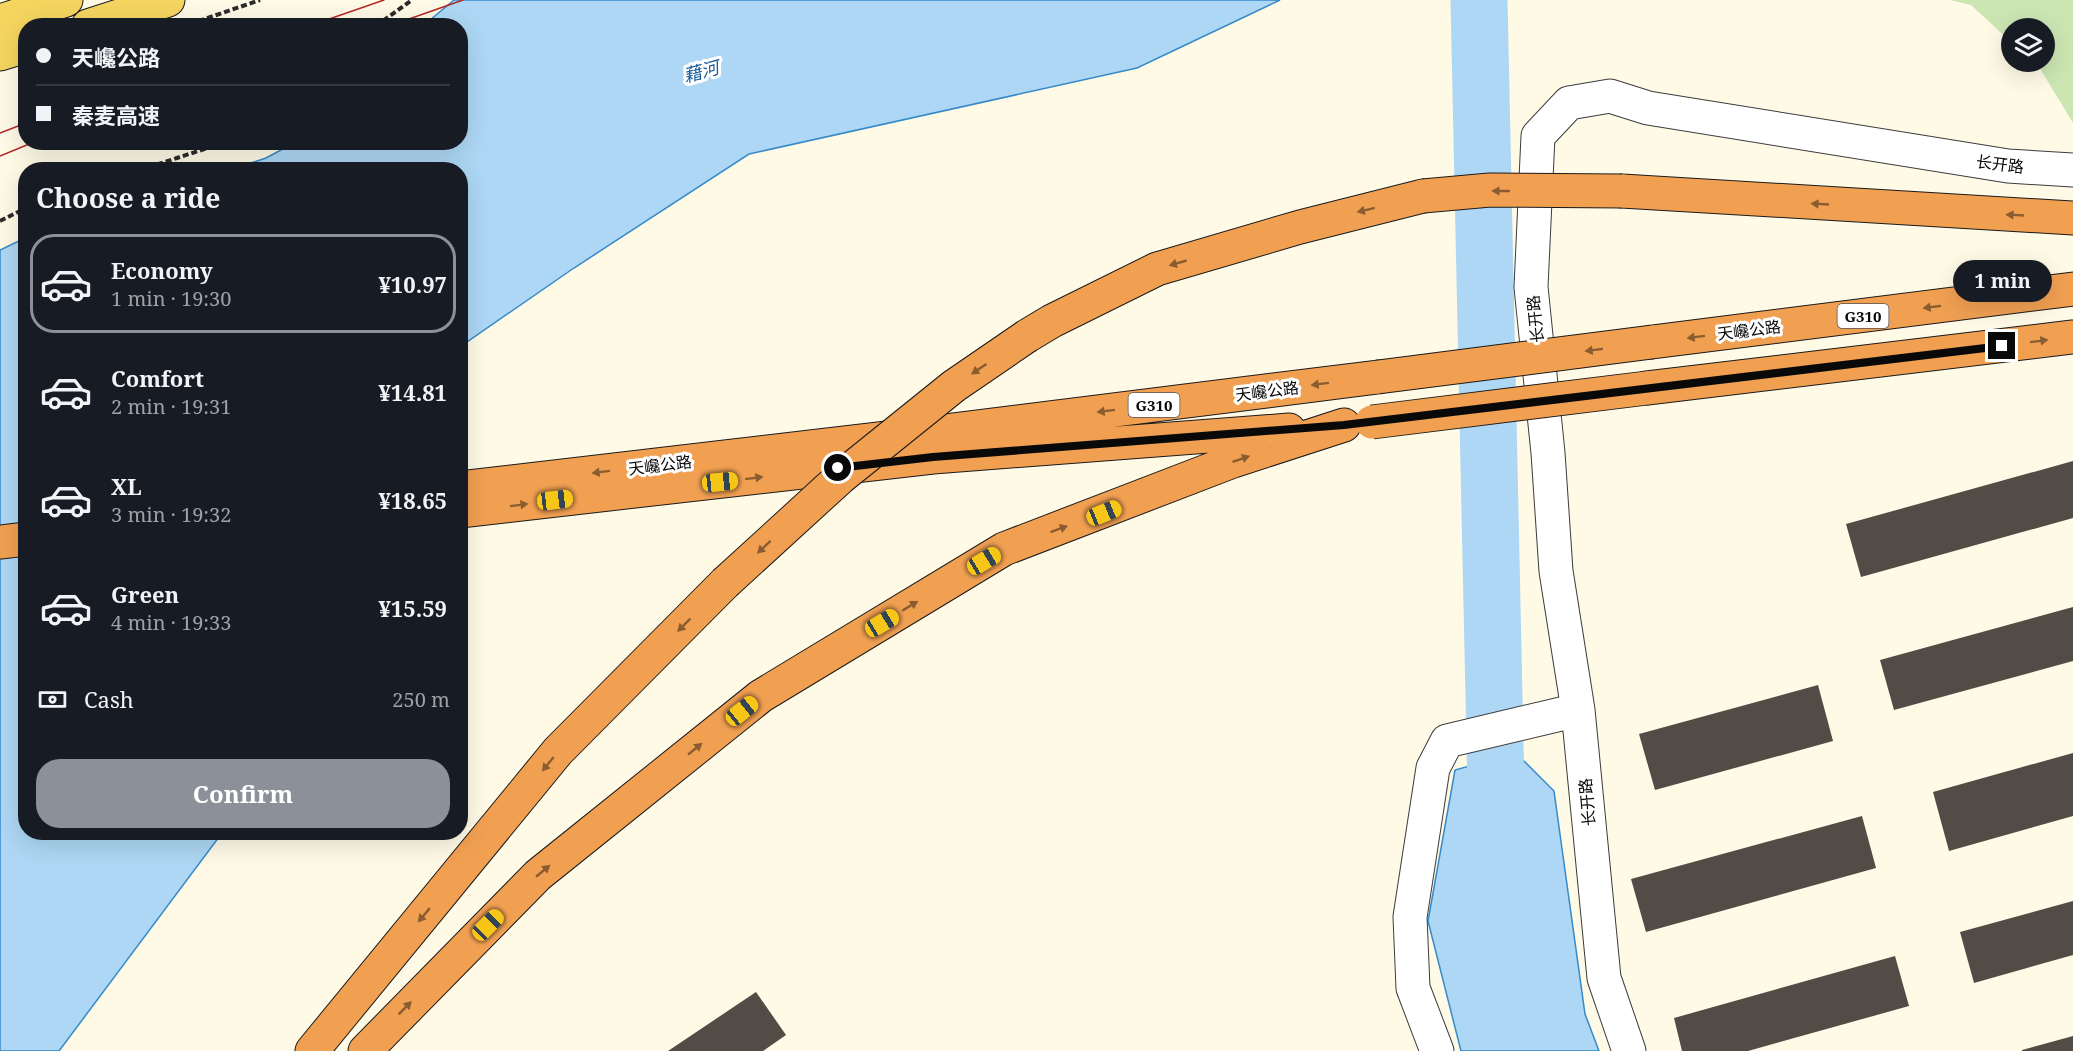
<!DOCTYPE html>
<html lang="en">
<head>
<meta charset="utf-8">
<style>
	body { margin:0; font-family:"Noto Serif","Noto Sans SC",serif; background:#242831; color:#f1f3f6; height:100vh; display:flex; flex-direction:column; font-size:22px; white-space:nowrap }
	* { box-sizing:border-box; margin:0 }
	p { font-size:20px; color:#9ea1a6 }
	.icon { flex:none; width:33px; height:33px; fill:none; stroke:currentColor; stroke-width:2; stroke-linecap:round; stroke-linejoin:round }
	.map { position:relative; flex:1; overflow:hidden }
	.drawer { position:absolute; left:18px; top:162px; width:450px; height:678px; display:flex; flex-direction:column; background:#171b24; border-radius:24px; box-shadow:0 6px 24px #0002 }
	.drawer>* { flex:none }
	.banner { position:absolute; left:18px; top:18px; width:450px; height:132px; border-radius:24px; box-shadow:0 6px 24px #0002; display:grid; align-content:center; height:132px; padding:0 18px; background:#171b24 }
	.tools { position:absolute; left:2001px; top:18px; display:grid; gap:12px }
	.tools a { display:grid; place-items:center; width:54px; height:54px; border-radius:50%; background:#171b24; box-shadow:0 6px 24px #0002; font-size:30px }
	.end { position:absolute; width:27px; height:27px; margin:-14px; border:8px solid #090909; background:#fff; box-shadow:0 0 0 3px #fff }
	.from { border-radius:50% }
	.bubble { position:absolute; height:42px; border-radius:21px; background:#171b24; box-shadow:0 6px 24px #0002; font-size:20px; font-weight:700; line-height:42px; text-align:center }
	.car { position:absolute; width:18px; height:36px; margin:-18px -9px; border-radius:8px; box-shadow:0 0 4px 2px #0007; background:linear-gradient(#f5c518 24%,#345 0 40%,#f5c518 0 76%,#345 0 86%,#f5c518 0) }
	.banner b { display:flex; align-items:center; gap:21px; height:57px; font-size:22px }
	.banner b+b { border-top:2px solid #363941 }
	.banner i { width:15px; height:15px; background:#f1f3f6 }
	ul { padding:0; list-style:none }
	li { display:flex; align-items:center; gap:18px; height:99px; margin:0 12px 9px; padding:0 6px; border:3px solid transparent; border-radius:24px }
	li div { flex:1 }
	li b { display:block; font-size:22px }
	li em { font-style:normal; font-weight:700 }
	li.active { border-color:#8c9099 }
	li>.icon { width:54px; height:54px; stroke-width:1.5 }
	h2 { padding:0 18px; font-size:27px; line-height:72px }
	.pay { display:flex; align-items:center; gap:15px; height:66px; padding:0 18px; font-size:22px }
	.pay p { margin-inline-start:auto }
	.action { display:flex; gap:12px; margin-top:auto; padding:12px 18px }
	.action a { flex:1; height:69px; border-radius:24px; background:#8c9099; color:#fff; font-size:24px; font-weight:700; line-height:69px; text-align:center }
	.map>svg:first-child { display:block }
	.green { fill:#cce6b3 }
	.water { fill:#add7f4; stroke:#368ac9; stroke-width:1.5 }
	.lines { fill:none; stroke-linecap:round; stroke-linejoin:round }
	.river { stroke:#add7f4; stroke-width:57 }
	.building { fill:#524b46 }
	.minor-casing { stroke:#3c3c3c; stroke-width:35 }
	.major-casing { stroke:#1a1a1a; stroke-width:35 }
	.highway-casing { stroke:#1a1a1a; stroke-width:35 }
	.path { stroke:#2b2b2b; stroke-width:4; stroke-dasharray:6 3; stroke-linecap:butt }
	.minor { stroke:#fff; stroke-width:33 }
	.major { stroke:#f5d560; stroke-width:33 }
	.highway { stroke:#f1a052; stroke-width:33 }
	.tram { stroke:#b42729; stroke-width:1.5 }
	.highway-bridge-casing { stroke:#1a1a1a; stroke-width:35; stroke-linecap:butt }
	.highway-bridge { stroke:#f1a052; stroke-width:33 }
	.oneway { fill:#895c31 }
	.route { stroke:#090909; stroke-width:8 }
	.labels { text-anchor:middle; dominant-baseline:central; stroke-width:6; stroke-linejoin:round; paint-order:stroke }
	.shield { fill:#fff; stroke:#535353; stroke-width:1.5 }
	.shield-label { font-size:15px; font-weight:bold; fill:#090909 }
	.street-label { font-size:16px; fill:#090909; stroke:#fff }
	.water-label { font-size:18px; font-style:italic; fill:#185b96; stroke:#fff }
</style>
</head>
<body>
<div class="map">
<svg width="2073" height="1051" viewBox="0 0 2073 1051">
	<rect width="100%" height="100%" fill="#fefae6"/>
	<path class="green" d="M 1950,0 L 2073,0 L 2073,123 L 2039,67 L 2033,62 L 2044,62 L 2044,28 L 2012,28 L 2011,42 L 1971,5 Z"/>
	<path class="water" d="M 454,0 L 1280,0 L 1137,68 L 749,154 L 574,268 L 461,346 L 460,170 L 233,169 L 266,158 L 294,143 L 460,142 L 460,26 L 424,25 Z
		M 25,238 L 26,832 L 222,833 L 59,1051 L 0,1051 L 0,250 Z
		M 1516,753 L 1554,791 L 1585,1014 L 1599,1051 L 1461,1051 L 1428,921 L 1455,770 Z"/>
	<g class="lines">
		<path class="river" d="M 1479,0 L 1497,837"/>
	</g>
	<path class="building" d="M 2073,461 L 2073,518 L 1861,577 L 1846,524 Z
		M 2073,607 L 2073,661 L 1894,710 L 1880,660 Z
		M 1818,685 L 1833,741 L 1655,790 L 1639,734 Z
		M 2073,753 L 2073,816 L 1949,851 L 1933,792 Z
		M 1862,816 L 1876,868 L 1646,932 L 1631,879 Z
		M 2073,901 L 2073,955 L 1974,983 L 1960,932 Z
		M 1895,956 L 1909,1006 L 1748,1051 L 1682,1051 L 1674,1018 Z
		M 756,992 L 786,1035 L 763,1051 L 668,1051 Z
		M 2073,1036 L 2073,1051 L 2022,1051 L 2022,1050 Z"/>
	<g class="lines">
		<g class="minor-casing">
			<path id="minor" d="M 1437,1051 L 1413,988 L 1410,917 L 1433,768 L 1447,741 L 1578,710
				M 1629,1051 L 1604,978 L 1578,710 L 1556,571 L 1548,453 L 1531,287 L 1538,136 L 1569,103 L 1610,96 L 1648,108 L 2008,166 L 2073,170"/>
		</g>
		<g class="major-casing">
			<path id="major" d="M 0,21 L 66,0
				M 88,26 L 168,0
				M 0,54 L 26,46"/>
		</g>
		<g class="highway-casing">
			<path id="highway" d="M 1622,191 L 2073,218
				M 1027,336 L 1052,321 L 1157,269 L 1300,227 L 1423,196
				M 1652,342 L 2073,289
				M 1647,388 L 2073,337
				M 460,488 L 930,433 L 1378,377
				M 460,511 L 933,457 L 1289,430
				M 0,542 L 26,539
				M 312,1051 L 558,751 L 725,583
				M 365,1051 L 538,875 L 761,696 L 1004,549 L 1233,461 L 1344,425"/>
		</g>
		<path class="path" d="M 190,24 L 260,0
			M 376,26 L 412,0
			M 140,170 L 226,142
			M 0,221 L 26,208"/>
		<use href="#minor" class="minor"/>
		<use href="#major" class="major"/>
		<use href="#highway" class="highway"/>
		<path class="tram" d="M 309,26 L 384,0
			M 389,26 L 463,0
			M 0,133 L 26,123
			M 0,156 L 34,142"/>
		<g class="highway-bridge-casing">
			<path id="highway-bridge" d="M 1423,196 L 1490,190 L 1622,191
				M 1378,377 L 1652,342
				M 1372,422 L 1647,388
				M 725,583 L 841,477 L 954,386 L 1027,336"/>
		</g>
		<use href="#highway-bridge" class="highway-bridge"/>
	</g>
	<defs><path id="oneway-solid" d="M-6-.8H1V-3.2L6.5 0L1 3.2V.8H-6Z" transform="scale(1.5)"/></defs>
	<g class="oneway">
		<use href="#oneway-solid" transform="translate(1501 191) rotate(-180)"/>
		<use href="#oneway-solid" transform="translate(1820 204) rotate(-177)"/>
		<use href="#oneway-solid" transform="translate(1366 210) rotate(166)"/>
		<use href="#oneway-solid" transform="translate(2015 215) rotate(-177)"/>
		<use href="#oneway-solid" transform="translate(1178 263) rotate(164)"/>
		<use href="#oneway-solid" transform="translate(1932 307) rotate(173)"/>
		<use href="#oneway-solid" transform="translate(1696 337) rotate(173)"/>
		<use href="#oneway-solid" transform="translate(2039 341) rotate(-7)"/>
		<use href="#oneway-solid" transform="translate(1594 350) rotate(173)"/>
		<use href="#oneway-solid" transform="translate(979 369) rotate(146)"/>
		<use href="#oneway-solid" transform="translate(1320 384) rotate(173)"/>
		<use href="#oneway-solid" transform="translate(1106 411) rotate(173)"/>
		<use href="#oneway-solid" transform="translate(1241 459) rotate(-19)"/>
		<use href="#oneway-solid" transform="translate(601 472) rotate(173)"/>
		<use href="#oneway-solid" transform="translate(754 478) rotate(-7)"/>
		<use href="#oneway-solid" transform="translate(519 505) rotate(-7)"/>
		<use href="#oneway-solid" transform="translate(1059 529) rotate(-20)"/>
		<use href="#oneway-solid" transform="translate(764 547) rotate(137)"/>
		<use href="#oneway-solid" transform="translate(910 606) rotate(-31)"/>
		<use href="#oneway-solid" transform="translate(684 625) rotate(135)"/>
		<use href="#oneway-solid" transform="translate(695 749) rotate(-39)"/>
		<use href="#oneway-solid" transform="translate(548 764) rotate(129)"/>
		<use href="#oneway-solid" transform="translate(543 871) rotate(-40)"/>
		<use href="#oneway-solid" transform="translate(424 915) rotate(130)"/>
		<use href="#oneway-solid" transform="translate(405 1008) rotate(-45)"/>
	</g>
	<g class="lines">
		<path class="route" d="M 838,468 L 933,457 L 1344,425 L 2002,346"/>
	</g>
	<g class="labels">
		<g class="shield">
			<rect x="1837.5" y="304" width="51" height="24" rx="4.5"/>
			<rect x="1128.5" y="393" width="51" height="24" rx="4.5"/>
		</g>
		<g class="shield-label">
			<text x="1863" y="316">G310</text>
			<text x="1154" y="405">G310</text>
		</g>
		<g class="street-label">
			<text transform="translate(2000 164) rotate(7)">长开路</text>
			<text transform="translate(1535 319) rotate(-96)">长开路</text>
			<text transform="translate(1749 330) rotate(-7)">天巉公路</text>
			<text transform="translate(1267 391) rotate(-7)">天巉公路</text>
			<text transform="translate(660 465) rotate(-7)">天巉公路</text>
			<text transform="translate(1587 802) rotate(-95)">长开路</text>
		</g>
		<g class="water-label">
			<text transform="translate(701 71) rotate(-15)">藉河</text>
		</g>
	</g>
</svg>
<div class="tools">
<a><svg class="icon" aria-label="layers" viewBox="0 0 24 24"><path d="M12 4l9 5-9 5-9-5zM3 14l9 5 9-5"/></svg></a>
</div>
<i class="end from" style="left:838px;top:468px"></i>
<i class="end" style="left:2002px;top:346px"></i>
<div class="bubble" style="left:1953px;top:260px;width:99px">1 min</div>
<i class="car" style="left:720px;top:482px;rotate:84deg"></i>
<i class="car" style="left:555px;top:500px;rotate:83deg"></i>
<i class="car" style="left:1104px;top:513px;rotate:68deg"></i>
<i class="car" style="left:984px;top:561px;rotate:59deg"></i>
<i class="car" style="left:882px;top:623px;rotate:59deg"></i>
<i class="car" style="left:742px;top:711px;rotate:51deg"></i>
<i class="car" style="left:488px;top:925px;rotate:45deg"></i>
<div class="banner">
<b><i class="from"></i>天巉公路</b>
<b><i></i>秦麦高速</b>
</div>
<section class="drawer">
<h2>Choose a ride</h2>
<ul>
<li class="active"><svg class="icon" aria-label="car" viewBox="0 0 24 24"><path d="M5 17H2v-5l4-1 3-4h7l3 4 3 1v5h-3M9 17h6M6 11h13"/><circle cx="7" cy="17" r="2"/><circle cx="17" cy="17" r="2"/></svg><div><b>Economy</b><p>1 min · 19:30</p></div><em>¥10.97</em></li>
<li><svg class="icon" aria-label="car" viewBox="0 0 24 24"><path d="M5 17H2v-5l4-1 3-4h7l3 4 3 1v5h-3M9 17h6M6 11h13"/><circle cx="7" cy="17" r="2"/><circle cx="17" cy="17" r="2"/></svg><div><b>Comfort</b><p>2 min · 19:31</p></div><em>¥14.81</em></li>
<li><svg class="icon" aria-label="car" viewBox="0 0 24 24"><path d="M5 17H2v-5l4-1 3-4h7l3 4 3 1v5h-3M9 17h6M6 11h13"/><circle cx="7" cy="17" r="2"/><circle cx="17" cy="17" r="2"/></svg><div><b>XL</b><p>3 min · 19:32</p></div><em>¥18.65</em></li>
<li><svg class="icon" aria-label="car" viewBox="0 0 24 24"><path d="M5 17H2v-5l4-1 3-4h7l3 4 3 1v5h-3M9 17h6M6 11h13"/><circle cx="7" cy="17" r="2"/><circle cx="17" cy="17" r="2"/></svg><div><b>Green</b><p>4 min · 19:33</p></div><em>¥15.59</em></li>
</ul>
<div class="pay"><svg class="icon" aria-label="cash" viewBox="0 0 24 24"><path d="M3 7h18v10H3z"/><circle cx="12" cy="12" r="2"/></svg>Cash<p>250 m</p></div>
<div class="action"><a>Confirm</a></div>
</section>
</div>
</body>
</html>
